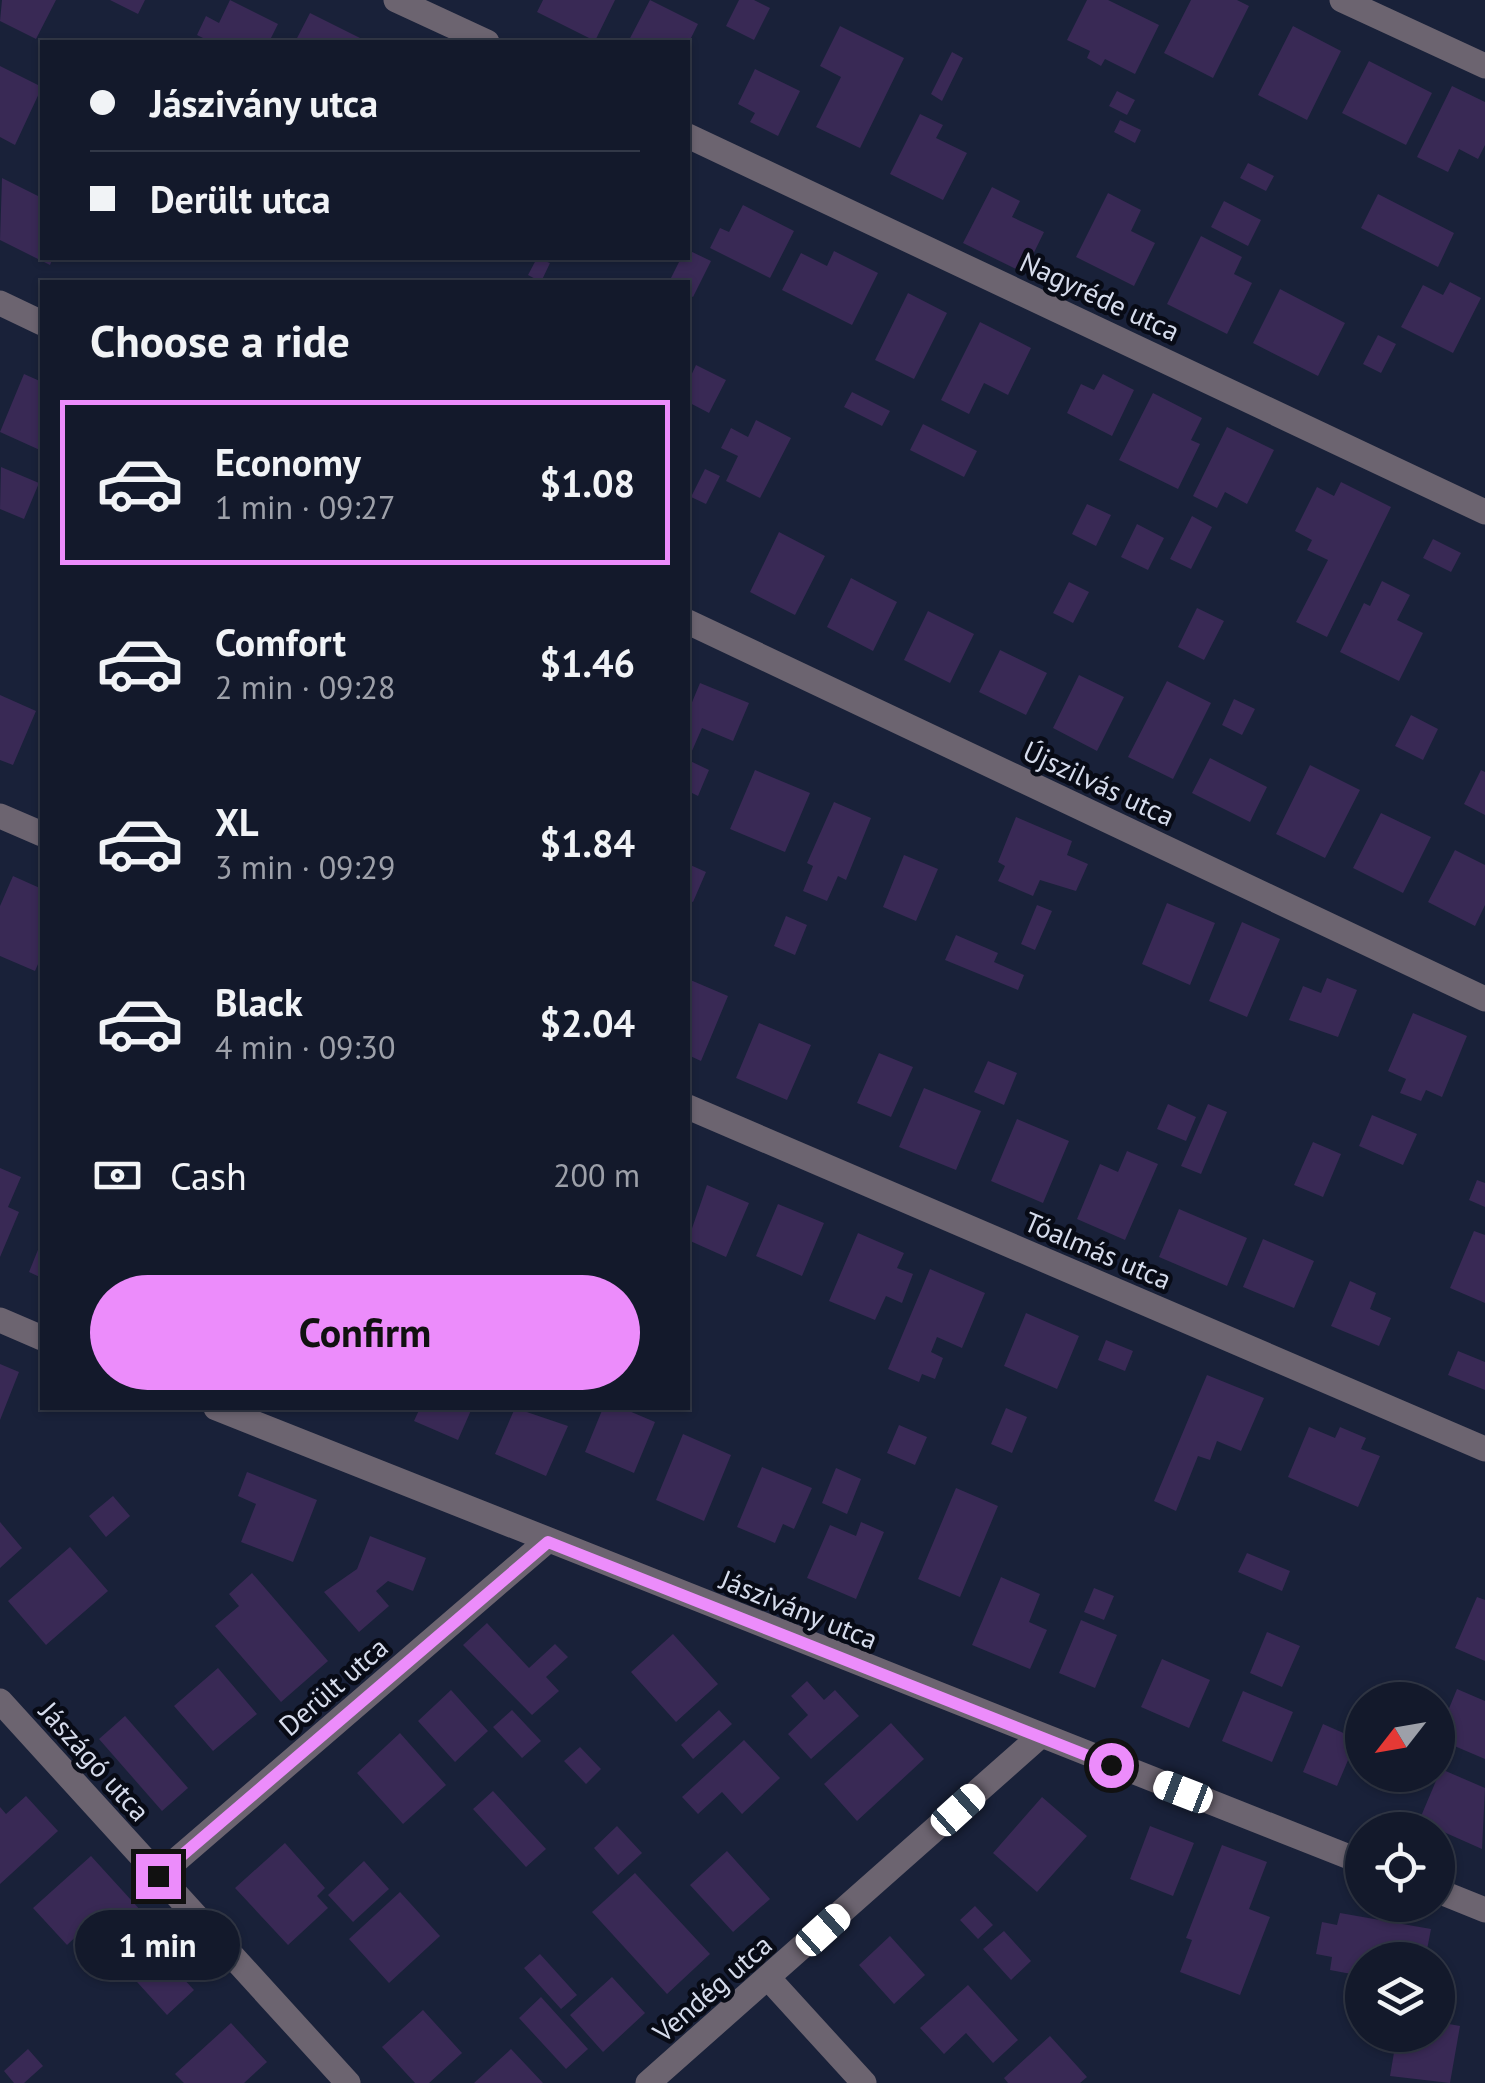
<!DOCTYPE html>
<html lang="en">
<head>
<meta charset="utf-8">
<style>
	body { margin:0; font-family:"PT Sans",sans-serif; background:#1c2233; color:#f1f3f6; height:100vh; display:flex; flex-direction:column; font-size:38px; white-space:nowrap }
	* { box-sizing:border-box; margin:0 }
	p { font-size:32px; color:#9da0a9 }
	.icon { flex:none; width:55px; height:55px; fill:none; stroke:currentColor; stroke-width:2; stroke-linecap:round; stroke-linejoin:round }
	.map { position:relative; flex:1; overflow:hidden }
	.drawer { position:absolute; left:40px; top:280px; width:650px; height:1130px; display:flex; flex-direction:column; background:#13192b; border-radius:0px; box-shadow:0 2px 8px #0004,0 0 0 2px #323847 }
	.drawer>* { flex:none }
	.hud { position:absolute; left:40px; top:40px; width:650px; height:220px; border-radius:0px; box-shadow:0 2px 8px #0004,0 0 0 2px #323847; display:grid; align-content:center; height:220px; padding:0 50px; background:#13192b }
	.needle { width:65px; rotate:239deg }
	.fabs { position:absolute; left:1345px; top:1682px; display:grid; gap:20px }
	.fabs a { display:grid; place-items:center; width:110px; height:110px; border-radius:50%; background:#13192b; box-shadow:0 2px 8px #0004,0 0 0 2px #323847; font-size:50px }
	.end { position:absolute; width:45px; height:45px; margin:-22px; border:12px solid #ec8cfb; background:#111; box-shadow:0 0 0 5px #111 }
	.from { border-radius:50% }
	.bubble { position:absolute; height:70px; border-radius:35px; background:#13192b; box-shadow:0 2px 8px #0004,0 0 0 2px #323847; font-size:32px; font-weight:700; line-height:70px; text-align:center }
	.car { position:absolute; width:30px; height:60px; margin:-30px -15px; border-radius:12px; box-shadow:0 0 8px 2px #0007; background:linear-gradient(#fff 24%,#345 0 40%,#fff 0 76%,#345 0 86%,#fff 0) }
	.hud b { display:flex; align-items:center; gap:35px; height:95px; font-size:38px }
	.hud b+b { border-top:2px solid #323847 }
	.hud i { width:25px; height:25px; background:#f1f3f6 }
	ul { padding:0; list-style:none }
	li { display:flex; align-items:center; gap:30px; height:165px; margin:0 20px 15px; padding:0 30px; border:5px solid transparent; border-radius:0px }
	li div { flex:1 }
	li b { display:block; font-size:38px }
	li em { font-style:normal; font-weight:700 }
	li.current { border-color:#ec8cfb }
	li>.icon { width:90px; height:90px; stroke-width:1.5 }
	h2 { padding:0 50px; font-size:45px; line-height:120px }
	.pay { display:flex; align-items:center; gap:25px; height:110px; padding:0 50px; font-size:38px }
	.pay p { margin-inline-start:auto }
	.button { display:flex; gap:20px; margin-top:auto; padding:20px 50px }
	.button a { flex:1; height:115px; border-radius:60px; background:#ec8cfb; color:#111; font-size:40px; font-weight:700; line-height:115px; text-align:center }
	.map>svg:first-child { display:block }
	.building { fill:#392955 }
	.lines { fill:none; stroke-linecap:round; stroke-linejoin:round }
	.minor { stroke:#6c6470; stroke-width:25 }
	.route { stroke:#ec8cfb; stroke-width:12 }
	.labels { text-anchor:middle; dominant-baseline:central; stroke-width:9; stroke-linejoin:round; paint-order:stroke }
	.street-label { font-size:28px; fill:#d6dcec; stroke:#080b16 }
</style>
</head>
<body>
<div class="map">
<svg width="1485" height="2083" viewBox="0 0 1485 2083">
	<rect width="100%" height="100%" fill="#192139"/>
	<path class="building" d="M 2,0 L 56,0 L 36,39 L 0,21 Z
		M 110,0 L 145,0 L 138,14 Z
		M 230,0 L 278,24 L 269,42 L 211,42 L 197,35 L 206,16 L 219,23 Z
		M 543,0 L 615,0 L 595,41 L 537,12 Z
		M 650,0 L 698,24 L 689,42 L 628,42 Z
		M 739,0 L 754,0 L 770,8 L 754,40 L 726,26 Z
		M 1087,0 L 1108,0 L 1159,25 L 1135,74 L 1105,59 L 1101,66 L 1087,58 L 1090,51 L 1067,40 Z
		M 1191,0 L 1237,0 L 1249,6 L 1213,78 L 1164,53 Z
		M 310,13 L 368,42 L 295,42 Z
		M 840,26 L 904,58 L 860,148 L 816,127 L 841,77 L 820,66 Z
		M 1293,26 L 1341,51 L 1307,120 L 1258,95 Z
		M 952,52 L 963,58 L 942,101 L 931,94 Z
		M 1369,61 L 1432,93 L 1406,145 L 1342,113 Z
		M 0,66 L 42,87 L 15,145 L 0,137 Z
		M 755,69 L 800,91 L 778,136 L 750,122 L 755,113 L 738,104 Z
		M 1452,86 L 1485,102 L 1485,145 L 1478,159 L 1459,149 L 1448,172 L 1417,157 Z
		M 1117,91 L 1135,100 L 1127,115 L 1109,106 Z
		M 920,114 L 943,125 L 936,138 L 967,153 L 943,200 L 890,174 Z
		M 1120,120 L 1141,130 L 1135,143 L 1114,132 Z
		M 1248,163 L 1274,176 L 1266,191 L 1240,178 Z
		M 2,178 L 42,198 L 42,258 L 53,258 L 50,265 L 0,240 Z
		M 992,187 L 1020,201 L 1012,217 L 1044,232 L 1024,273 L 963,243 Z
		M 1108,193 L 1141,210 L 1131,231 L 1155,243 L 1134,286 L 1076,257 Z
		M 1378,194 L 1454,233 L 1438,267 L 1361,228 Z
		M 1224,201 L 1261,220 L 1248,246 L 1211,227 Z
		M 743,205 L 794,231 L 770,278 L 710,248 L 720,228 L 729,232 Z
		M 1201,236 L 1242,257 L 1234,274 L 1252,283 L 1227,334 L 1167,304 Z
		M 688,250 L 711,261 L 693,297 L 688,294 L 688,282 L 669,282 L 681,258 L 688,258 Z
		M 834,251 L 878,273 L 852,325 L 782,290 L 801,253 L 827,266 Z
		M 537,258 L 550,263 L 541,282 L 528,275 Z
		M 1450,282 L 1481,298 L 1453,353 L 1401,327 L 1423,285 L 1443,295 Z
		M 1280,289 L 1345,323 L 1318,376 L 1253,343 Z
		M 908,293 L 947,313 L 914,379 L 875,360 Z
		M 980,322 L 1031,348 L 1008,395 L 984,383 L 969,414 L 941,400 Z
		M 1378,335 L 1396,344 L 1381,373 L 1363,364 Z
		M 696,365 L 726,380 L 709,413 L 688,402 L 688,382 Z
		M 24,374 L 42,382 L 42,451 L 0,432 Z
		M 1103,374 L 1134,390 L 1112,436 L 1067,413 L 1081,384 L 1094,390 Z
		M 852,392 L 890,411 L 882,426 L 844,407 Z
		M 1153,393 L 1202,418 L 1191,440 L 1200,444 L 1178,489 L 1119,460 Z
		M 756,420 L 791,438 L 760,498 L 726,481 L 738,456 L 721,448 L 731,428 L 748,437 Z
		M 923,424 L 977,451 L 964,477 L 910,450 Z
		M 1227,427 L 1274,450 L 1247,504 L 1225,492 L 1217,508 L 1193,496 Z
		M 1,467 L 39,483 L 24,519 L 0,509 Z
		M 705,469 L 720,476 L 706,504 L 691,497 Z
		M 1341,482 L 1391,507 L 1327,637 L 1296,622 L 1328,560 L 1307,550 L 1312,540 L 1295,531 L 1317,487 L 1334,496 Z
		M 1087,504 L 1111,515 L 1096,546 L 1072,534 Z
		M 1192,516 L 1212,527 L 1191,569 L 1170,559 Z
		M 1137,524 L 1164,538 L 1148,570 L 1121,557 Z
		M 779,532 L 825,556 L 795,615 L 750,592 Z
		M 1433,539 L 1461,553 L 1451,572 L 1423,558 Z
		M 851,578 L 897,602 L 873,651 L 827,627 Z
		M 1382,581 L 1410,595 L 1397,620 L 1423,633 L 1399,681 L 1340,652 L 1364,603 L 1370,606 Z
		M 1069,582 L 1089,592 L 1073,623 L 1053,613 Z
		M 1197,608 L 1224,621 L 1204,660 L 1178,647 Z
		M 928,611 L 974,634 L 950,683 L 904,660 Z
		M 1000,650 L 1047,673 L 1026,715 L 979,692 Z
		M 1079,675 L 1124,697 L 1097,751 L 1053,728 Z
		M 1167,681 L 1211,703 L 1173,779 L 1128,757 Z
		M 700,683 L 749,703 L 733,741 L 702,728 L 688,760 L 709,770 L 698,796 L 688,791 L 688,712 Z
		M 0,695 L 36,711 L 13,765 L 0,760 Z
		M 1234,699 L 1255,709 L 1242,735 L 1222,725 Z
		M 1411,715 L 1438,729 L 1423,760 L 1395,746 Z
		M 1210,758 L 1267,787 L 1250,822 L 1192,793 Z
		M 1310,765 L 1360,790 L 1325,858 L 1276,834 Z
		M 755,770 L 810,793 L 785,852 L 730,829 Z
		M 1481,770 L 1485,772 L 1485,815 L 1464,804 Z
		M 834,802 L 871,818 L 846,880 L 838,876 L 827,901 L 803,891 L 813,866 L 807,863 Z
		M 1381,813 L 1431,837 L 1403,893 L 1353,868 Z
		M 1016,817 L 1072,841 L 1067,855 L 1088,864 L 1076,891 L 1040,880 L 1033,896 L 998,881 L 1005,866 L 998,862 Z
		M 1455,850 L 1485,865 L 1485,905 L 1475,926 L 1428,902 Z
		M 904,855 L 938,869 L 916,921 L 883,907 Z
		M 688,864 L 706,872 L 693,902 L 688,900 Z
		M 13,876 L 42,889 L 42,955 L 35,971 L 0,956 L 0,906 Z
		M 1167,903 L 1215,923 L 1190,985 L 1142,964 Z
		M 1037,905 L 1052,911 L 1035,950 L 1021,944 Z
		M 786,916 L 807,925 L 795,955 L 774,946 Z
		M 1242,922 L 1280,939 L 1247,1017 L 1209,1001 Z
		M 956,935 L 998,953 L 994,962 L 1024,975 L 1018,990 L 945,960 Z
		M 1327,978 L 1357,990 L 1338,1037 L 1289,1020 L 1303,986 L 1321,993 Z
		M 688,979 L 728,996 L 701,1061 L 688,1055 Z
		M 1413,1013 L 1467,1036 L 1442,1097 L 1426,1090 L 1421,1101 L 1400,1093 L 1406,1079 L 1388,1071 Z
		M 759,1023 L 811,1045 L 787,1100 L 736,1078 Z
		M 879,1053 L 913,1067 L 891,1117 L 857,1103 Z
		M 988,1061 L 1017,1073 L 1004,1105 L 974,1092 Z
		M 924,1088 L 981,1111 L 956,1170 L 899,1147 Z
		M 1168,1104 L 1196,1117 L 1186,1141 L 1157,1129 Z
		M 1208,1104 L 1227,1112 L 1201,1174 L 1181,1166 Z
		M 1372,1115 L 1417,1134 L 1403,1165 L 1359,1146 Z
		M 1017,1119 L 1069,1141 L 1043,1203 L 991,1181 Z
		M 1313,1142 L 1341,1154 L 1323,1197 L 1294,1185 Z
		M 1127,1151 L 1158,1164 L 1125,1240 L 1077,1219 L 1100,1164 L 1118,1172 Z
		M 0,1168 L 21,1177 L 8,1207 L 19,1212 L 0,1257 Z
		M 1477,1180 L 1485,1183 L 1485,1207 L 1469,1200 Z
		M 707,1185 L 749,1203 L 726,1257 L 688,1240 Z
		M 778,1204 L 824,1223 L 802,1276 L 756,1256 Z
		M 1179,1209 L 1247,1238 L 1227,1286 L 1159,1257 Z
		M 1474,1231 L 1485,1235 L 1485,1303 L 1450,1288 Z
		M 858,1233 L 904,1253 L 897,1268 L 913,1274 L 902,1303 L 886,1296 L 875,1320 L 829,1301 Z
		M 1263,1239 L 1314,1261 L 1294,1308 L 1243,1287 Z
		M 42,1240 L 42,1278 L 29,1272 Z
		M 930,1269 L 985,1293 L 962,1348 L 937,1337 L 931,1352 L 943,1358 L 935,1379 L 922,1374 L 919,1382 L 888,1369 Z
		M 1350,1281 L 1376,1293 L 1370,1309 L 1391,1318 L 1379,1346 L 1331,1326 Z
		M 1026,1313 L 1079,1336 L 1057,1389 L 1004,1366 Z
		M 1106,1340 L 1133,1351 L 1125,1371 L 1098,1360 Z
		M 1458,1351 L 1485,1362 L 1485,1390 L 1448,1375 Z
		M 0,1364 L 19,1372 L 0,1420 Z
		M 1207,1375 L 1264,1398 L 1241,1451 L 1217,1441 L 1210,1460 L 1198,1456 L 1176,1511 L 1154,1501 Z
		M 420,1408 L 472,1408 L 458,1440 L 414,1421 Z
		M 515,1408 L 568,1426 L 546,1476 L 495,1454 Z
		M 603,1408 L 622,1408 L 655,1422 L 634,1473 L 585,1452 Z
		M 1006,1408 L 1027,1417 L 1012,1453 L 991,1444 Z
		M 899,1425 L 927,1437 L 915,1465 L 887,1453 Z
		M 1309,1427 L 1335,1438 L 1340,1427 L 1366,1438 L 1361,1449 L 1380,1456 L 1358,1507 L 1288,1477 Z
		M 683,1434 L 731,1455 L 704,1521 L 656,1500 Z
		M 762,1467 L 812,1488 L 794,1529 L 783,1524 L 775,1543 L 737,1527 Z
		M 836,1468 L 861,1479 L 847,1514 L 822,1503 Z
		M 247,1472 L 317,1500 L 293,1562 L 241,1542 L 256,1504 L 238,1496 Z
		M 956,1488 L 998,1506 L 960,1597 L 918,1579 Z
		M 113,1496 L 130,1516 L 106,1537 L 89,1516 Z
		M 0,1522 L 22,1548 L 0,1568 Z
		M 861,1522 L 884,1532 L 856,1599 L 807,1578 L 830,1525 L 856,1536 Z
		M 370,1536 L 426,1558 L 413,1591 L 388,1581 L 376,1591 L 389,1606 L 359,1632 L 324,1592 L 357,1569 Z
		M 70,1547 L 108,1591 L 46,1645 L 8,1601 Z
		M 1247,1553 L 1290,1571 L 1282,1591 L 1238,1572 Z
		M 252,1573 L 328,1661 L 281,1702 L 215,1626 L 239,1606 L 229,1594 Z
		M 1001,1577 L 1040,1594 L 1029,1622 L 1047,1630 L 1030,1669 L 972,1645 Z
		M 1094,1588 L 1114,1596 L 1104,1620 L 1084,1612 Z
		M 1477,1597 L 1485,1600 L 1485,1661 L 1455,1648 Z
		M 1081,1620 L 1117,1635 L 1095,1688 L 1059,1673 Z
		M 487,1623 L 529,1668 L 555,1644 L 568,1657 L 546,1677 L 559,1691 L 532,1715 L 463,1645 Z
		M 1267,1632 L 1300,1646 L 1282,1687 L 1250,1673 Z
		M 673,1634 L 718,1684 L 676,1722 L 631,1672 Z
		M 1162,1659 L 1210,1680 L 1189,1728 L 1141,1707 Z
		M 218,1668 L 257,1714 L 213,1751 L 174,1706 Z
		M 807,1681 L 824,1700 L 835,1690 L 859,1716 L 811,1759 L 788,1734 L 808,1715 L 791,1696 Z
		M 1457,1689 L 1485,1701 L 1485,1759 L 1438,1739 L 1438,1721 L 1443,1723 Z
		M 451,1690 L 488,1731 L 455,1762 L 418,1721 Z
		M 1243,1691 L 1293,1712 L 1272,1762 L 1222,1741 Z
		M 512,1710 L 541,1741 L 522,1758 L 493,1727 Z
		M 719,1710 L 732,1724 L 693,1759 L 681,1745 Z
		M 125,1716 L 188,1788 L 162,1811 L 99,1739 Z
		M 891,1723 L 924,1759 L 857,1821 L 824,1784 Z
		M 1323,1724 L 1357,1739 L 1337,1786 L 1303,1772 Z
		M 400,1733 L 446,1785 L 403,1824 L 357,1773 Z
		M 744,1740 L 780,1778 L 742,1814 L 722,1792 L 698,1814 L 682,1797 Z
		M 580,1747 L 601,1769 L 586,1784 L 564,1761 Z
		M 1441,1769 L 1485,1788 L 1482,1849 L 1419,1821 Z
		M 493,1791 L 546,1849 L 526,1867 L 473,1809 Z
		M 26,1796 L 58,1831 L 0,1884 L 0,1807 L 6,1814 Z
		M 1042,1797 L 1087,1836 L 1037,1892 L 993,1853 Z
		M 617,1826 L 642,1853 L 618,1875 L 594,1848 Z
		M 1150,1826 L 1194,1843 L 1173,1896 L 1130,1879 Z
		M 285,1843 L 325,1888 L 317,1896 L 328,1908 L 288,1945 L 235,1888 Z
		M 1222,1845 L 1267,1862 L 1249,1909 L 1270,1917 L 1240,1995 L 1180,1972 L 1192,1940 L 1186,1938 Z
		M 727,1851 L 770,1899 L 733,1932 L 690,1885 Z
		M 91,1856 L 142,1912 L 101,1949 L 84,1929 L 67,1945 L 33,1908 Z
		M 364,1861 L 389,1889 L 353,1922 L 328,1895 Z
		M 635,1873 L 710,1954 L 667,1994 L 592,1912 Z
		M 400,1892 L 440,1936 L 389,1983 L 349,1939 Z
		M 975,1906 L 993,1925 L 978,1939 L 960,1920 Z
		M 1340,1913 L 1431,1929 L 1425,1960 L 1362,1960 L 1362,1976 L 1330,1970 L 1332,1957 L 1316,1954 L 1322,1922 L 1337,1925 Z
		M 1004,1931 L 1031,1961 L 1011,1980 L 983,1949 Z
		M 890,1936 L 925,1975 L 894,2004 L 859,1965 Z
		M 145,1937 L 194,1990 L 167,2015 L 118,1961 Z
		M 540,1954 L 577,1995 L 561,2009 L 524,1968 Z
		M 612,1977 L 645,2013 L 603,2052 L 570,2015 Z
		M 968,1985 L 1018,2040 L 993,2063 L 966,2033 L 944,2054 L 920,2028 Z
		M 541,1997 L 588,2049 L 566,2069 L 519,2018 Z
		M 423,2010 L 462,2053 L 429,2083 L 415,2083 L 382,2047 Z
		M 1438,2022 L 1460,2026 L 1450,2083 L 1390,2076 L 1397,2035 L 1438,2035 Z
		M 231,2023 L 267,2062 L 244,2083 L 184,2083 L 175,2074 Z
		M 1050,2036 L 1087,2077 L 1080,2083 L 1008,2083 L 1004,2078 Z
		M 28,2049 L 43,2066 L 24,2083 L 14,2083 L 4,2071 Z
		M 511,2049 L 543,2083 L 474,2083 Z"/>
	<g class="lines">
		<path class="minor" d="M 396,0 L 487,42
			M 1342,0 L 1485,66
			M 688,136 L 1485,512
			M 0,303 L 42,323
			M 688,622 L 1485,999
			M 0,816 L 42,834
			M 688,1107 L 1485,1449
			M 0,1320 L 42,1338
			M 216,1408 L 1362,1862
			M 0,1701 L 348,2083
			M 158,1876 L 547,1541
			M 1438,1891 L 1485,1910
			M 769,1979 L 864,2083
			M 648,2083 L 1039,1737"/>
	</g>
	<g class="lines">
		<path class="route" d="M 158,1876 L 548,1542 L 1111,1765"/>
	</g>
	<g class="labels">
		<g class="street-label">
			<text transform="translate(1100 296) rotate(25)">Nagyréde utca</text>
			<text transform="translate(1099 783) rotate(25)">Újszilvás utca</text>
			<text transform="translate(1098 1250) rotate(23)">Tóalmás utca</text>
			<text transform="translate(799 1609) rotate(22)">Jászivány utca</text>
			<text transform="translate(333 1686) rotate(-41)">Derült utca</text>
			<text transform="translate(95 1761) rotate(48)">Jászágó utca</text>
			<text transform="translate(712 1988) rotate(-41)">Vendég utca</text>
		</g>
	</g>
</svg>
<div class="fabs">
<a><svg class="needle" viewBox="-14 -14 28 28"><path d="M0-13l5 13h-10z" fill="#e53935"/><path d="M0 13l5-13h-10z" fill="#9da0a9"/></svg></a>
<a><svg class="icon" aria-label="locate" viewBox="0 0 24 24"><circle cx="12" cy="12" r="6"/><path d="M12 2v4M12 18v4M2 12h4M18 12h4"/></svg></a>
<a><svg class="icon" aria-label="layers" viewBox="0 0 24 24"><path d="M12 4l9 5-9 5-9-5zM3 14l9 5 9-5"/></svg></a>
</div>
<i class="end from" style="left:1111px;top:1765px"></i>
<i class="end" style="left:158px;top:1876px"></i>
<div class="bubble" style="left:75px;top:1910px;width:165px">1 min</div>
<i class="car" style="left:1183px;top:1792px;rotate:291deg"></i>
<i class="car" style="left:958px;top:1810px;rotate:48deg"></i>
<i class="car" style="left:823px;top:1930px;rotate:48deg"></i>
<div class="hud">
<b><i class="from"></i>Jászivány utca</b>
<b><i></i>Derült utca</b>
</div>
<section class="drawer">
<h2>Choose a ride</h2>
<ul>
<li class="current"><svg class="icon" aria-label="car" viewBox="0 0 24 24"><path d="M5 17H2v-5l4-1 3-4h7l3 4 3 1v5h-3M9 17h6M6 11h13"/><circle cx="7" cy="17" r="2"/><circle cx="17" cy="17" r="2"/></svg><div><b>Economy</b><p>1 min · 09:27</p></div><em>$1.08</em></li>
<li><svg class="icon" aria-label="car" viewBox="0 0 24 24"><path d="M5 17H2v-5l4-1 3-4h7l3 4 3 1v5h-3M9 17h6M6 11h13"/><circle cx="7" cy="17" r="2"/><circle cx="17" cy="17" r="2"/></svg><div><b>Comfort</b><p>2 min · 09:28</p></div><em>$1.46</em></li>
<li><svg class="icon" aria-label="car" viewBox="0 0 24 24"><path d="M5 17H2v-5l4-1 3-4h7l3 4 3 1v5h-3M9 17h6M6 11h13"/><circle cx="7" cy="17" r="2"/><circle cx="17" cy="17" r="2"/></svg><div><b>XL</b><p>3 min · 09:29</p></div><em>$1.84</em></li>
<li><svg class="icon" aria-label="car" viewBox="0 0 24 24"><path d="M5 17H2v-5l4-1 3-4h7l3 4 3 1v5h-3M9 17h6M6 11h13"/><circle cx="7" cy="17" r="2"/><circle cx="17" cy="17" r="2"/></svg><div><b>Black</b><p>4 min · 09:30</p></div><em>$2.04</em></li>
</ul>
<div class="pay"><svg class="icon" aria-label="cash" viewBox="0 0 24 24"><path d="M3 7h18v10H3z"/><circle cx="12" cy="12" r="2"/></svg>Cash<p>200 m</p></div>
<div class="button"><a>Confirm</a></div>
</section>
</div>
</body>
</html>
